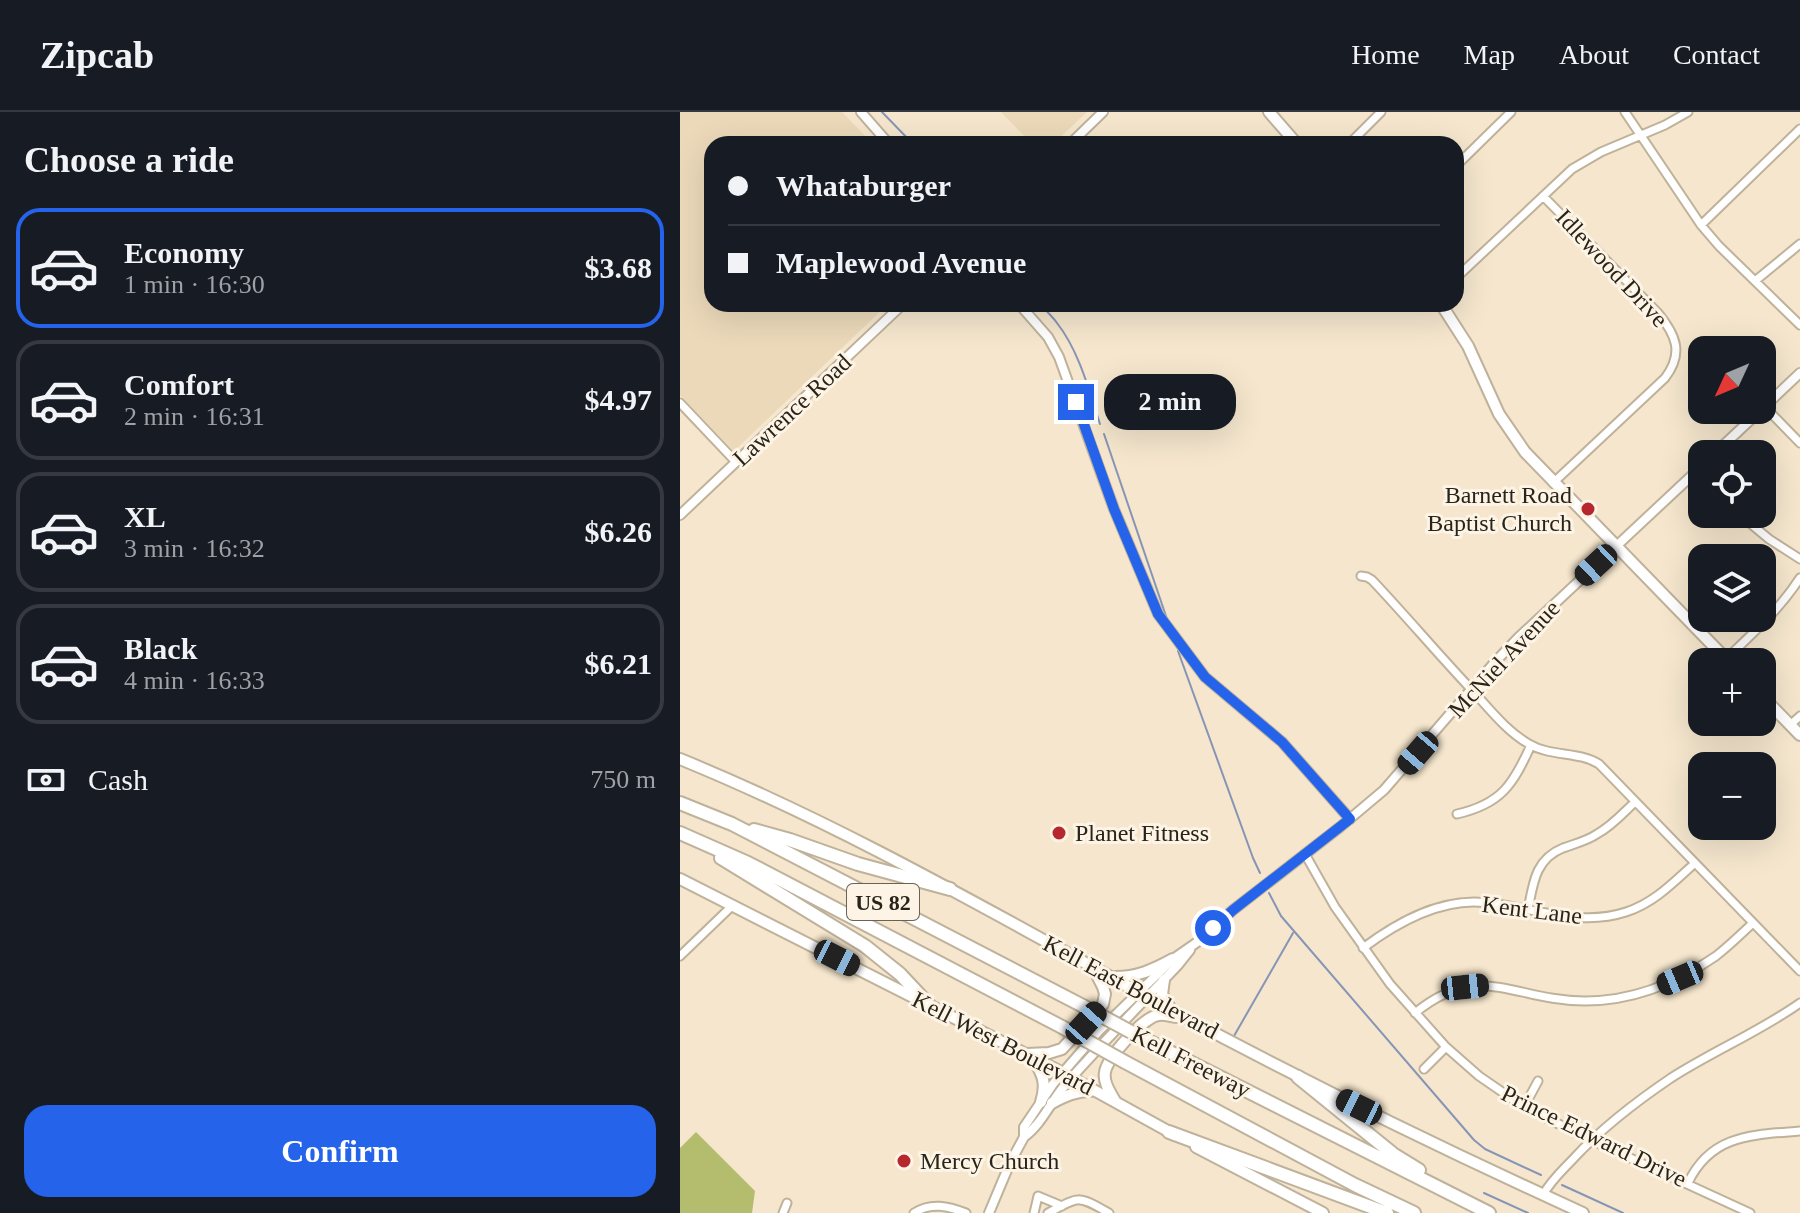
<!DOCTYPE html>
<html lang="en">
<head>
<meta charset="utf-8">
<style>
	body { margin:0; font-family:"Times New Roman",serif; background:#20242c; color:#f1f3f6; height:100vh; display:flex; flex-direction:column; font-size:30px; white-space:nowrap }
	* { box-sizing:border-box; margin:0 }
	p { font-size:26px; color:#9ea1a6 }
	.icon { flex:none; width:44px; height:44px; fill:none; stroke:currentColor; stroke-width:2; stroke-linecap:round; stroke-linejoin:round }
	.map { position:relative; flex:1; overflow:hidden }
	.drawer { display:flex; flex-direction:column; background:#171b24; width:680px }
	.drawer>* { flex:none }
	.hud { position:absolute; left:24px; top:24px; width:760px; height:176px; border-radius:24px; box-shadow:0 8px 32px #0002; display:grid; align-content:center; height:176px; padding:0 24px; background:#171b24 }
	.needle { width:52px; rotate:226deg }
	.controls { position:absolute; left:1008px; top:224px; display:grid; gap:16px }
	.controls a { display:grid; place-items:center; width:88px; height:88px; border-radius:16px; background:#171b24; box-shadow:0 8px 32px #0002; font-size:40px }
	.end { position:absolute; width:36px; height:36px; margin:-18px; border:10px solid #2563eb; background:#fff; box-shadow:0 0 0 4px #fff }
	.from { border-radius:50% }
	.bubble { position:absolute; height:56px; border-radius:24px; background:#171b24; box-shadow:0 8px 32px #0002; font-size:26px; font-weight:600; line-height:56px; text-align:center }
	.car { position:absolute; width:24px; height:48px; margin:-24px -12px; border-radius:10px; box-shadow:0 0 6px 2px #0007; background:linear-gradient(#222 24%,#8ab4d8 0 40%,#222 0 76%,#8ab4d8 0 86%,#222 0) }
	.hud b { display:flex; align-items:center; gap:28px; height:76px; font-size:30px }
	.hud b+b { border-top:2px solid #363941 }
	.hud i { width:20px; height:20px; background:#f1f3f6 }
	ul { padding:0; list-style:none }
	li { display:flex; align-items:center; gap:24px; height:120px; margin:0 16px 12px; padding:0 8px; border:4px solid #363941; border-radius:24px }
	li div { flex:1 }
	li b { display:block; font-size:30px }
	li em { font-style:normal; font-weight:600 }
	li.active { border-color:#2563eb }
	li>.icon { width:72px; height:72px; stroke-width:1.5 }
	h2 { padding:0 24px; font-size:36px; line-height:96px }
	.pay { display:flex; align-items:center; gap:20px; height:88px; padding:0 24px; font-size:30px }
	.pay p { margin-inline-start:auto }
	.cta { display:flex; gap:16px; margin-top:auto; padding:16px 24px }
	.cta a { flex:1; height:92px; border-radius:24px; background:#2563eb; color:#fff; font-size:32px; font-weight:600; line-height:92px; text-align:center }
	header { display:flex; align-items:center; gap:48px; box-sizing:border-box; height:112px; padding:0 40px; background:#171b24; border-bottom:2px solid #363941 }
	header strong { font-size:38px }
	nav { display:flex; gap:44px; margin-inline-start:auto; font-size:28px }
	main { display:flex; flex:1; min-height:0 }
	.map>svg:first-child { display:block }
	.built { fill:#ecd9ba }
	.green { fill:#b4bc6d }
	.lines { fill:none; stroke-linecap:round; stroke-linejoin:round }
	.stream { stroke:#8695b5; stroke-width:2 }
	.minor-casing { stroke:#bfb29a; stroke-width:11 }
	.tertiary-casing { stroke:#bfb29a; stroke-width:12 }
	.secondary-casing { stroke:#bfb29a; stroke-width:14 }
	.motorway-casing { stroke:#bfb29a; stroke-width:16 }
	.minor { stroke:#fff; stroke-width:7 }
	.tertiary { stroke:#fff; stroke-width:8 }
	.secondary { stroke:#fff; stroke-width:10 }
	.motorway { stroke:#fff; stroke-width:12 }
	.motorway-bridge-casing { stroke:#bfb29a; stroke-width:16; stroke-linecap:butt }
	.motorway-bridge { stroke:#fff; stroke-width:12 }
	.route { stroke:#2563eb; stroke-width:10 }
	.poi-dot { fill:#b7272e; stroke:#fdf4e5; stroke-width:3 }
	.labels { text-anchor:middle; dominant-baseline:central; stroke-width:6; stroke-linejoin:round; paint-order:stroke }
	.shield { fill:#fdf4e5; stroke:#696257; stroke-width:2 }
	.shield-label { font-size:22px; font-weight:bold; fill:#29241a }
	.street-label { font-size:24px; fill:#29241a; stroke:#fdf4e5 }
	.poi-label { font-size:24px; fill:#29241a; stroke:#fdf4e5; text-anchor:start }
</style>
</head>
<body>
<header>
<strong>Zipcab</strong>
<nav><a>Home</a><a>Map</a><a>About</a><a>Contact</a></nav>
</header>
<main>
<section class="drawer">
<h2>Choose a ride</h2>
<ul>
<li class="active"><svg class="icon" aria-label="car" viewBox="0 0 24 24"><path d="M5 17H2v-5l4-1 3-4h7l3 4 3 1v5h-3M9 17h6M6 11h13"/><circle cx="7" cy="17" r="2"/><circle cx="17" cy="17" r="2"/></svg><div><b>Economy</b><p>1 min · 16:30</p></div><em>$3.68</em></li>
<li><svg class="icon" aria-label="car" viewBox="0 0 24 24"><path d="M5 17H2v-5l4-1 3-4h7l3 4 3 1v5h-3M9 17h6M6 11h13"/><circle cx="7" cy="17" r="2"/><circle cx="17" cy="17" r="2"/></svg><div><b>Comfort</b><p>2 min · 16:31</p></div><em>$4.97</em></li>
<li><svg class="icon" aria-label="car" viewBox="0 0 24 24"><path d="M5 17H2v-5l4-1 3-4h7l3 4 3 1v5h-3M9 17h6M6 11h13"/><circle cx="7" cy="17" r="2"/><circle cx="17" cy="17" r="2"/></svg><div><b>XL</b><p>3 min · 16:32</p></div><em>$6.26</em></li>
<li><svg class="icon" aria-label="car" viewBox="0 0 24 24"><path d="M5 17H2v-5l4-1 3-4h7l3 4 3 1v5h-3M9 17h6M6 11h13"/><circle cx="7" cy="17" r="2"/><circle cx="17" cy="17" r="2"/></svg><div><b>Black</b><p>4 min · 16:33</p></div><em>$6.21</em></li>
</ul>
<div class="pay"><svg class="icon" aria-label="cash" viewBox="0 0 24 24"><path d="M3 7h18v10H3z"/><circle cx="12" cy="12" r="2"/></svg>Cash<p>750 m</p></div>
<div class="cta"><a>Confirm</a></div>
</section>
<div class="map">
<svg width="1120" height="1101" viewBox="0 0 1120 1101">
	<rect width="100%" height="100%" fill="#f5e6cd"/>
	<path class="built" d="M 0,0 L 162,0 L 193,32 L 32,32 L 32,192 L 208,192 L 54,339 L 0,283 Z
		M 321,0 L 407,0 L 373,32 L 352,32 Z"/>
	<path class="green" d="M 16,1020 L 75,1079 L 72,1101 L 0,1101 L 0,1036 Z"/>
	<g class="lines">
		<path class="stream" d="M 202,0 L 233,32
			M 360,192 C 365,198 372,204 377,211 C 399,239 409,278 420,312
			M 424,322 L 487,507
			M 498,539 L 573,746 L 580,761
			M 589,781 L 601,804 L 794,1028 L 805,1037 L 861,1063
			M 554,924 L 613,821
			M 882,1073 L 943,1101
			M 804,1081 L 848,1101"/>
		<g class="minor-casing">
			<path id="minor" d="M 945,0 L 1021,113 L 1039,134 L 1120,213
				M 669,32 L 701,0
				M 776,54 L 831,0
				M 863,84 L 978,201 C 996,223 1004,241 985,266 L 873,371
				M 1021,113 L 1120,17
				M 776,166 L 892,57 L 921,40 L 985,13 L 1008,0
				M 1075,169 L 1120,132
				M 0,291 L 56,350
				M 1084,294 L 1120,331
				M 1059,402 L 1089,427 L 1120,447
				M 681,464 L 687,465 L 692,468 C 726,504 757,541 791,577 C 809,596 826,619 849,632 C 871,645 898,639 919,652 L 1120,859
				M 1046,547 C 1073,521 1100,497 1120,466
				M 1110,613 L 1120,604
				M 777,702 C 821,692 833,673 851,633
				M 625,742 L 655,795 L 710,872 L 766,935 L 799,964 L 844,995 L 911,1028 L 1070,1101
				M 848,798 C 853,772 855,747 883,736 C 894,732 907,729 917,722 C 932,714 943,701 955,690
				M 683,836 C 715,812 753,790 794,790 C 815,790 835,795 855,799 C 886,805 915,810 946,800 C 974,791 994,770 1015,751
				M 0,844 L 53,793
				M 735,901 C 800,848 834,889 905,889 C 952,889 997,871 1036,844 C 1049,834 1061,822 1073,811
				M 744,957 L 766,935
				M 844,995 L 858,969
				M 1008,1071 C 1031,1022 1073,1023 1120,1019
				M 863,1083 C 871,1068 884,1057 895,1045 C 923,1015 957,989 991,966 C 1033,939 1079,920 1120,891
				M 103,1101 L 107,1091
				M 234,1101 C 251,1090 268,1094 286,1101
				M 354,1101 L 358,1084 L 382,1094
				M 368,1101 C 401,1084 397,1083 429,1101"/>
		</g>
		<g class="tertiary-casing">
			<path id="tertiary" d="M 181,0 L 209,32
				M 390,32 L 423,0
				M 339,192 L 368,225 L 379,245 L 434,397 L 478,502 L 525,565 L 602,630 L 670,707
				M 1082,297 L 1120,261
				M 1034,342 L 1081,298
				M 0,403 L 223,192
				M 344,1025 C 362,1012 371,989 386,972 C 422,931 460,893 498,853 L 510,838
				M 309,1101 L 330,1051 L 344,1025 L 344,1015 L 373,972 L 419,919 L 493,847 L 516,831 L 553,798 L 660,715 L 704,678 L 815,550 L 838,526 L 1022,354"/>
		</g>
		<g class="secondary-casing">
			<path id="secondary" d="M 589,0 L 617,32
				M 761,192 L 788,234 L 819,302 L 845,340 L 1049,550
				M 1082,584 L 1120,623
				M 0,647 C 162,713 315,802 469,886 C 611,963 756,1034 903,1101
				M 0,767 L 383,961 L 495,1023
				M 435,865 C 457,865 473,858 493,847
				M 484,868 L 482,882 L 490,896
				M 347,942 L 369,941 L 382,937 L 423,892 L 425,882 L 423,875 L 415,859
				M 353,947 C 363,962 367,972 361,990
				M 435,989 C 430,980 423,970 425,960 C 427,946 464,904 479,903 C 485,902 492,905 498,905
				M 372,991 C 385,984 396,979 411,979
				M 516,1035 L 643,1101"/>
		</g>
		<g class="motorway-casing">
			<path id="motorway" d="M 0,691 L 52,712 L 403,894
				M 74,718 L 110,728 L 178,752 L 270,777
				M 0,721 L 68,751 L 382,915
				M 41,746 L 185,834 L 220,862 L 249,893
				M 466,928 L 809,1101
				M 445,950 L 675,1073 L 734,1101
				M 618,965 L 713,1042 L 739,1058
				M 489,1020 L 707,1101"/>
		</g>
		<use href="#minor" class="minor"/>
		<use href="#tertiary" class="tertiary"/>
		<use href="#secondary" class="secondary"/>
		<use href="#motorway" class="motorway"/>
		<g class="motorway-bridge-casing">
			<path id="motorway-bridge" d="M 403,894 L 466,928
				M 382,915 L 445,950"/>
		</g>
		<use href="#motorway-bridge" class="motorway-bridge"/>
	</g>
	<g class="lines">
		<path class="route" d="M 396,290 L 434,397 L 478,502 L 525,565 L 602,630 L 670,707 L 553,798 L 533,816"/>
	</g>
	<g class="poi-dot">
		<circle cx="908" cy="397" r="8"/>
		<circle cx="379" cy="721" r="8"/>
		<circle cx="224" cy="1049" r="8"/>
	</g>
	<g class="labels">
		<rect class="shield" x="167" y="772" width="72" height="36" rx="6"/>
		<g class="shield-label">
			<text x="203" y="790">US 82</text>
		</g>
		<g class="street-label">
			<text transform="translate(932 156) rotate(47)">Idlewood Drive</text>
			<text transform="translate(112 298) rotate(-43)">Lawrence Road</text>
			<text transform="translate(824 547) rotate(-47)">McNiel Avenue</text>
			<text transform="translate(852 798) rotate(7)">Kent Lane</text>
			<text transform="translate(451 875) rotate(28)">Kell East Boulevard</text>
			<text transform="translate(323 931) rotate(27)">Kell West Boulevard</text>
			<text transform="translate(511 950) rotate(27)">Kell Freeway</text>
			<text transform="translate(914 1024) rotate(26)">Prince Edward Drive</text>
		</g>
		<g class="poi-label">
			<text x="892" y="383" text-anchor="end">Barnett Road<tspan x="892" dy="28">Baptist Church</tspan></text>
			<text x="395" y="721">Planet Fitness</text>
			<text x="240" y="1049">Mercy Church</text>
		</g>
	</g>
</svg>
<div class="controls">
<a><svg class="needle" viewBox="-14 -14 28 28"><path d="M0-13l5 13h-10z" fill="#e53935"/><path d="M0 13l5-13h-10z" fill="#9ea1a6"/></svg></a>
<a><svg class="icon" aria-label="locate" viewBox="0 0 24 24"><circle cx="12" cy="12" r="6"/><path d="M12 2v4M12 18v4M2 12h4M18 12h4"/></svg></a>
<a><svg class="icon" aria-label="layers" viewBox="0 0 24 24"><path d="M12 4l9 5-9 5-9-5zM3 14l9 5 9-5"/></svg></a>
<a>+</a>
<a>−</a>
</div>
<i class="end from" style="left:533px;top:816px"></i>
<i class="end" style="left:396px;top:290px"></i>
<div class="bubble" style="left:424px;top:262px;width:132px">2 min</div>
<i class="car" style="left:916px;top:453px;rotate:227deg"></i>
<i class="car" style="left:738px;top:641px;rotate:221deg"></i>
<i class="car" style="left:157px;top:846px;rotate:117deg"></i>
<i class="car" style="left:1000px;top:866px;rotate:247deg"></i>
<i class="car" style="left:785px;top:875px;rotate:84deg"></i>
<i class="car" style="left:406px;top:911px;rotate:42deg"></i>
<i class="car" style="left:679px;top:995px;rotate:296deg"></i>
<div class="hud">
<b><i class="from"></i>Whataburger</b>
<b><i></i>Maplewood Avenue</b>
</div>
</div>
</main>
</body>
</html>
